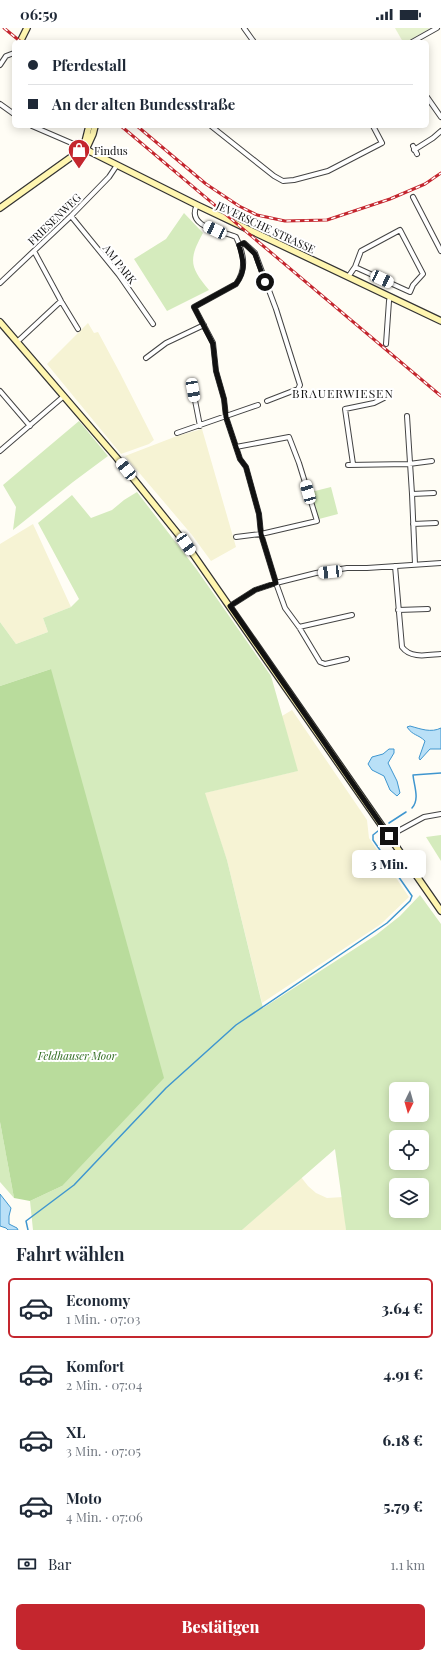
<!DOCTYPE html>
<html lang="de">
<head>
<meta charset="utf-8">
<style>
	body { margin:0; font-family:"Playfair Display",serif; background:#f6f6f7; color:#1f2937; height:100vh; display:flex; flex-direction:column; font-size:15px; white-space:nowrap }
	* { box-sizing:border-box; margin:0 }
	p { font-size:13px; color:#747a83 }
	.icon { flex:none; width:22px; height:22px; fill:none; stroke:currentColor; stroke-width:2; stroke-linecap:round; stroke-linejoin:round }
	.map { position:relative; height:1202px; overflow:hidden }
	.drawer { display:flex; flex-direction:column; background:#fff; flex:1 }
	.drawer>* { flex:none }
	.guide { position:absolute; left:12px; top:12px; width:417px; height:88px; border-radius:6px; box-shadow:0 2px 10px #0003; display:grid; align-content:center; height:88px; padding:0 16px; background:#fff }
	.needle { width:26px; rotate:185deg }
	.controls { position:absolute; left:389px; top:1054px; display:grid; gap:8px }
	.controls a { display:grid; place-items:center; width:40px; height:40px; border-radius:6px; background:#fff; box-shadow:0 2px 10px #0003; font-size:20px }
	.end { position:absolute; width:18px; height:18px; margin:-9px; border:5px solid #111; background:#fff; box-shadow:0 0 0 2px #fff }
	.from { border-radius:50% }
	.bubble { position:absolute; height:28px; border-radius:6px; background:#fff; box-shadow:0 2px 10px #0003; font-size:13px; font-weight:800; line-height:28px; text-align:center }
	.car { position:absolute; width:12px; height:24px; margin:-12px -6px; border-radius:5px; box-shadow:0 0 3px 1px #0007; background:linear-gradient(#fff 24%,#345 0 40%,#fff 0 76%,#345 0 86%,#fff 0) }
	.guide b { display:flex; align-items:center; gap:14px; height:38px; font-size:15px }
	.guide b+b { border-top:1px solid #e0e1e3 }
	.guide i { width:10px; height:10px; background:#1f2937 }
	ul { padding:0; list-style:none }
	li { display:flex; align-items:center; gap:12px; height:60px; margin:0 8px 6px; padding:0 8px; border:2px solid transparent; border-radius:6px }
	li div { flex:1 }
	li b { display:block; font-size:15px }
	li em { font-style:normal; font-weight:800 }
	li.selected { border-color:#c4262e }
	li>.icon { width:36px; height:36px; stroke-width:1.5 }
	h2 { padding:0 16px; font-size:18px; line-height:48px }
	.pay { display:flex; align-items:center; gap:10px; height:44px; padding:0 16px; font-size:15px }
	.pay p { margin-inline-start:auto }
	.cta { display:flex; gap:8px; margin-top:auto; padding:8px 16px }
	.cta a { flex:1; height:46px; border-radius:6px; background:#c4262e; color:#fff; font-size:16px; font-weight:800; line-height:46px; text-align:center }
	.status { display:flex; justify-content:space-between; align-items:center; height:28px; padding:0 20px; background:#fff; direction:ltr }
	.status svg { height:11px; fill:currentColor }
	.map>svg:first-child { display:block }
	.farmland { fill:#f6f3d4 }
	.green { fill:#d5ebbd; fill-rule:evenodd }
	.forest { fill:#b9dc9c }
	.pitch { fill:#e6f2cf }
	.water { fill:#b9e0f7; stroke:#3f96cf }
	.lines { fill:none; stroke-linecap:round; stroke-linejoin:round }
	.stream { stroke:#3f96cf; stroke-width:1.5 }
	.street-casing { stroke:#444; stroke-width:6 }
	.secondary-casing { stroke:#333; stroke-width:8 }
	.street { stroke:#fff; stroke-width:4 }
	.secondary { stroke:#fff6b0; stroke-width:5.5 }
	.rail-casing { stroke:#c4262e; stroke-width:3 }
	.rail { stroke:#fff; stroke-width:1.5; stroke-dasharray:4.5; stroke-linecap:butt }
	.route { stroke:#111; stroke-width:5 }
	.labels { text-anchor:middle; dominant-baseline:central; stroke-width:4; stroke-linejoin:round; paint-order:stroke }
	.poi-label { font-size:11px; fill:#111; stroke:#fff; text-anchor:start }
	.street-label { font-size:11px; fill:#111; stroke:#fff }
	.park-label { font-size:11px; font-style:italic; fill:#2f6b1f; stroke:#fff }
	.neighbourhood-label { font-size:12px; letter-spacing:1px; fill:#111; stroke:#fff }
</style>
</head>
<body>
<div class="status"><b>06:59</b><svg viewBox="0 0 49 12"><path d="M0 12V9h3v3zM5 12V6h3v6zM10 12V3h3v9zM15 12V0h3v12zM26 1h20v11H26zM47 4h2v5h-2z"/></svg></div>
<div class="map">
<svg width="441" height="1202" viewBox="0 0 441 1202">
	<rect width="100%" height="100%" fill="#fffdf5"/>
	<path class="farmland" d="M 88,295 L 94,305 L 98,304 L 120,345 L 154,412 L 149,416 L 121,426 L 47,336 Z
		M 202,401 L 236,519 L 211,533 L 192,507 L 125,428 L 177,408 Z
		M 33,496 L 71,579 L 43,590 L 48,604 L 16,616 L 0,594 L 0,516 Z
		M 292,682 L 367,792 L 369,810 L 409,869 L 381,896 L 262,975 L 227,832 L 204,765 L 297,743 L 282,688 Z
		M 301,1149 L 308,1158 L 316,1165 L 327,1170 L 343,1169 L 346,1202 L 242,1202 Z"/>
	<path class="green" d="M 184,185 L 203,205 C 188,232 190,239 209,262 L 167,283 L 134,231 L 166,211 Z
		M 79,393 L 108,428 L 73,454 L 13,502 L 16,479 L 3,457 Z
		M 331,459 L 338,486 L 319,491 L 311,464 Z
		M 137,464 L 197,542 L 271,648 L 298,743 L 205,765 L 227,832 L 263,980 L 376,907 L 400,888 L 420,867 L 441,896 L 441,1202 L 346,1202 L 335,1121 L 242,1202 L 33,1202 L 30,1173 L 62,1158 L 51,641 L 0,658 L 0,594 L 16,616 L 48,604 L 43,590 L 71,579 L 79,571 L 38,495 L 72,467 L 91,490 L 112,482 L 124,472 ZM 396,1061 L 422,1061 L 422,1087 L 396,1087 ZM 396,1109 L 422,1109 L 422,1135 L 396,1135 ZM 396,1157 L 422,1157 L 422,1183 L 396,1183 Z
		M 441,807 L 441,833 L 426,809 Z
		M 0,1094 L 14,1170 L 0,1154 Z"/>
	<path class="forest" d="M 51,641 L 164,1050 L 62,1158 L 30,1173 L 14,1170 L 0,1094 L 0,658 Z"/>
	<path class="pitch" d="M 395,0 L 430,0 L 407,14 L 403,14 Z"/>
	<path class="water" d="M 410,698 C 421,701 431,705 441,700 L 441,721 L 430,721 L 420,732 L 419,730 L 425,713 C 418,706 413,708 407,699 Z
		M 389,721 L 394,721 L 394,725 L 388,735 L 397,753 L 400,765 L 397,768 L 390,762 L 384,748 L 372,742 L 368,736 L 372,729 L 383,726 Z
		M 0,1166 L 11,1180 L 9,1188 L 9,1196 L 17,1200 L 18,1202 L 8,1202 L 6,1200 L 0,1198 Z"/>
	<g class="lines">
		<path class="stream" d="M 412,780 C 420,771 414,758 413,747 L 441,745
			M 389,795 L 406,784
			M 28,1202 L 26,1193 L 74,1157 L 166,1060 L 236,997 L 387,895 L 410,873 L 412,868 L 373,812 L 373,807 L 378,803"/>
		<g class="street-casing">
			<path id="street" d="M 244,0 L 254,14
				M 412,14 L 437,0
				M 0,37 L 6,28 L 14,25
				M 427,69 L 441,89
				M 0,76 L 14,86
				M 32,98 L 83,120
				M 211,98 L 274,148 L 283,153 L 294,152 L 328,143 L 382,115 L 373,98
				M 413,118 L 417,126
				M 414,122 L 433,110 L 441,103
				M 413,169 L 441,223
				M 197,177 C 185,200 224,203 236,209 C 244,226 247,241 236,256 L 194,279 L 213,315 L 216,343 L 224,371 L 226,389 L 240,431 L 246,439 L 259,486 L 261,506 L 276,555 L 285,580 L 299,599 L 320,634 L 325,636 L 347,631
				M 71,188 L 119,247 L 153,296
				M 239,217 L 244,215 L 255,225 L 276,281 L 300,357 L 298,361 L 267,373
				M 34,223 L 61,273 L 78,301
				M 348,249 L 355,239 L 361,223 L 400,202 L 423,246 L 413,257 L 410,264 L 355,239
				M 0,255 L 71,188 L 109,149 L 117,137
				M 17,314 L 61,273
				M 386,316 L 389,273 L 390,269
				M 146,330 L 166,315 L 204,297
				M 193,362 L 200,398
				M 0,363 L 30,398
				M 407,388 L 412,466
				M 177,405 L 258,377
				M 0,423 L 64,368
				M 353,436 L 345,381 L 374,375 L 384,370
				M 348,437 L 409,436 L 432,433
				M 413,496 L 436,495
				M 236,509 L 261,506 L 317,493 L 299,435 L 289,409 L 236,419
				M 415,536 L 412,466 L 434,465
				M 395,538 L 402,619 C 411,631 427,627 441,626
				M 230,578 L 255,562 L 276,555 L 316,545 L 347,540 L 367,540 L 441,535
				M 398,582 L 428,581
				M 299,599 L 352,587
				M 389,808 L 424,789 L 441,786"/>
		</g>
		<g class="secondary-casing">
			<path id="secondary" d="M 20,14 L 27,0
				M 84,118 L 89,98
				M 83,120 L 197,177 L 441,293
				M 0,180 L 88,117 L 93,106 L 95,98
				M 0,294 L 116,429 L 186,516 L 441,883"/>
		</g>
		<use href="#street" class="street"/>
		<use href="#secondary" class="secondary"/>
		<g class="rail-casing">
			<path id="rail" d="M 4,0 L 21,14
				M 121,98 L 441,368
				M 137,98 L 206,156 L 239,178 L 257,187 L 285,193 L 327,192 L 390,171 L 425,156 L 441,145"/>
		</g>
		<use href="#rail" class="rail"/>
	</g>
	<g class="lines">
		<path class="route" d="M 265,254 L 255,226 L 244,215 L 239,217 C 243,233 247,241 236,256 L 194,279 L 213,316 L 216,343 L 224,371 L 226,389 L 240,431 L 246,439 L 259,486 L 261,506 L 276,555 L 255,562 L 230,578 L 389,808"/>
	</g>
	<defs>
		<g id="shop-pin" transform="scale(1.15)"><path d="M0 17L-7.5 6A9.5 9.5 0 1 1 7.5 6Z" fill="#c4262e" stroke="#fff"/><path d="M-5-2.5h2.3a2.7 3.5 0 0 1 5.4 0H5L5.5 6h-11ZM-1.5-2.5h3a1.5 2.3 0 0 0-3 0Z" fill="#fff"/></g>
	</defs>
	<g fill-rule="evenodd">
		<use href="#shop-pin" x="79" y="122"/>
	</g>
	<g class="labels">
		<g class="poi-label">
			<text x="94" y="122">Findus</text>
		</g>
		<g class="street-label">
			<text transform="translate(54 191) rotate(-44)">FRIESENWEG</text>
			<text transform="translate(266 199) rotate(25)">JEVERSCHE STRASSE</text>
			<text transform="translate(120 236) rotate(52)">AM PARK</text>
		</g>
		<g class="park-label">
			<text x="77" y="1027">Feldhauser Moor</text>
		</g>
		<g class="neighbourhood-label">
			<text x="343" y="365">BRAUERWIESEN</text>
		</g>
	</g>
</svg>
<div class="controls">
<a><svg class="needle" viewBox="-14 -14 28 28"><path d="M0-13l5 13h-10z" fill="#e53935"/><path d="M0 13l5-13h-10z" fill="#747a83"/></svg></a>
<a><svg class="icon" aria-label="locate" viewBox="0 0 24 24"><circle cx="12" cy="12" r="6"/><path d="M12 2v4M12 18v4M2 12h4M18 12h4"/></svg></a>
<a><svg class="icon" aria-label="layers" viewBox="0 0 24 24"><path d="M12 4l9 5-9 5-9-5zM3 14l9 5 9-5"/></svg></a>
</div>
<i class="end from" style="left:265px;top:254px"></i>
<i class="end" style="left:389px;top:808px"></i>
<div class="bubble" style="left:352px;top:822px;width:74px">3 Min.</div>
<i class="car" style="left:215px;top:202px;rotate:295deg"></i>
<i class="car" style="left:382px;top:251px;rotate:115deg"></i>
<i class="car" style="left:193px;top:362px;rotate:170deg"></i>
<i class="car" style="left:126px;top:441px;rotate:321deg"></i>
<i class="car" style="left:308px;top:464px;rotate:344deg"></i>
<i class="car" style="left:186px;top:516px;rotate:145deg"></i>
<i class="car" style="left:330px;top:544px;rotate:264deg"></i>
<div class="guide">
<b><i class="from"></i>Pferdestall</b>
<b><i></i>An der alten Bundesstraße</b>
</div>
</div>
<section class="drawer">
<h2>Fahrt wählen</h2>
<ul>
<li class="selected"><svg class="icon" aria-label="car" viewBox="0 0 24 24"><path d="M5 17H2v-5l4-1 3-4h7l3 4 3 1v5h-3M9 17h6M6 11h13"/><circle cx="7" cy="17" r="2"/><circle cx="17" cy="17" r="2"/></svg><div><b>Economy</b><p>1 Min. · 07:03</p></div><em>3.64 €</em></li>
<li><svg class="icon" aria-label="car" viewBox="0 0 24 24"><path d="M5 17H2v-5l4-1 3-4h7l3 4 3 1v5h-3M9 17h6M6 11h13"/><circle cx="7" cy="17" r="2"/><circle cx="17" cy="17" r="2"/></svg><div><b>Komfort</b><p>2 Min. · 07:04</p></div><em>4.91 €</em></li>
<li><svg class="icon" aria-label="car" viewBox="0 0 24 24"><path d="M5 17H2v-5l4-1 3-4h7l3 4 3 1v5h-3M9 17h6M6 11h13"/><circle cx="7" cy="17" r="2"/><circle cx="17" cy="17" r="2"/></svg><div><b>XL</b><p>3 Min. · 07:05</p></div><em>6.18 €</em></li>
<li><svg class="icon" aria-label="car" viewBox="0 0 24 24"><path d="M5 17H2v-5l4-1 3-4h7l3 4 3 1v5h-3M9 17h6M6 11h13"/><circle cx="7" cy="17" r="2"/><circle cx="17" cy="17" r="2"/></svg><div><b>Moto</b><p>4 Min. · 07:06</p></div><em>5.79 €</em></li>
</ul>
<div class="pay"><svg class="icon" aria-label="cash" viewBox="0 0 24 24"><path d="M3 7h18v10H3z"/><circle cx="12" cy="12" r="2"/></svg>Bar<p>1.1 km</p></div>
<div class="cta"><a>Bestätigen</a></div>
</section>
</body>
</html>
